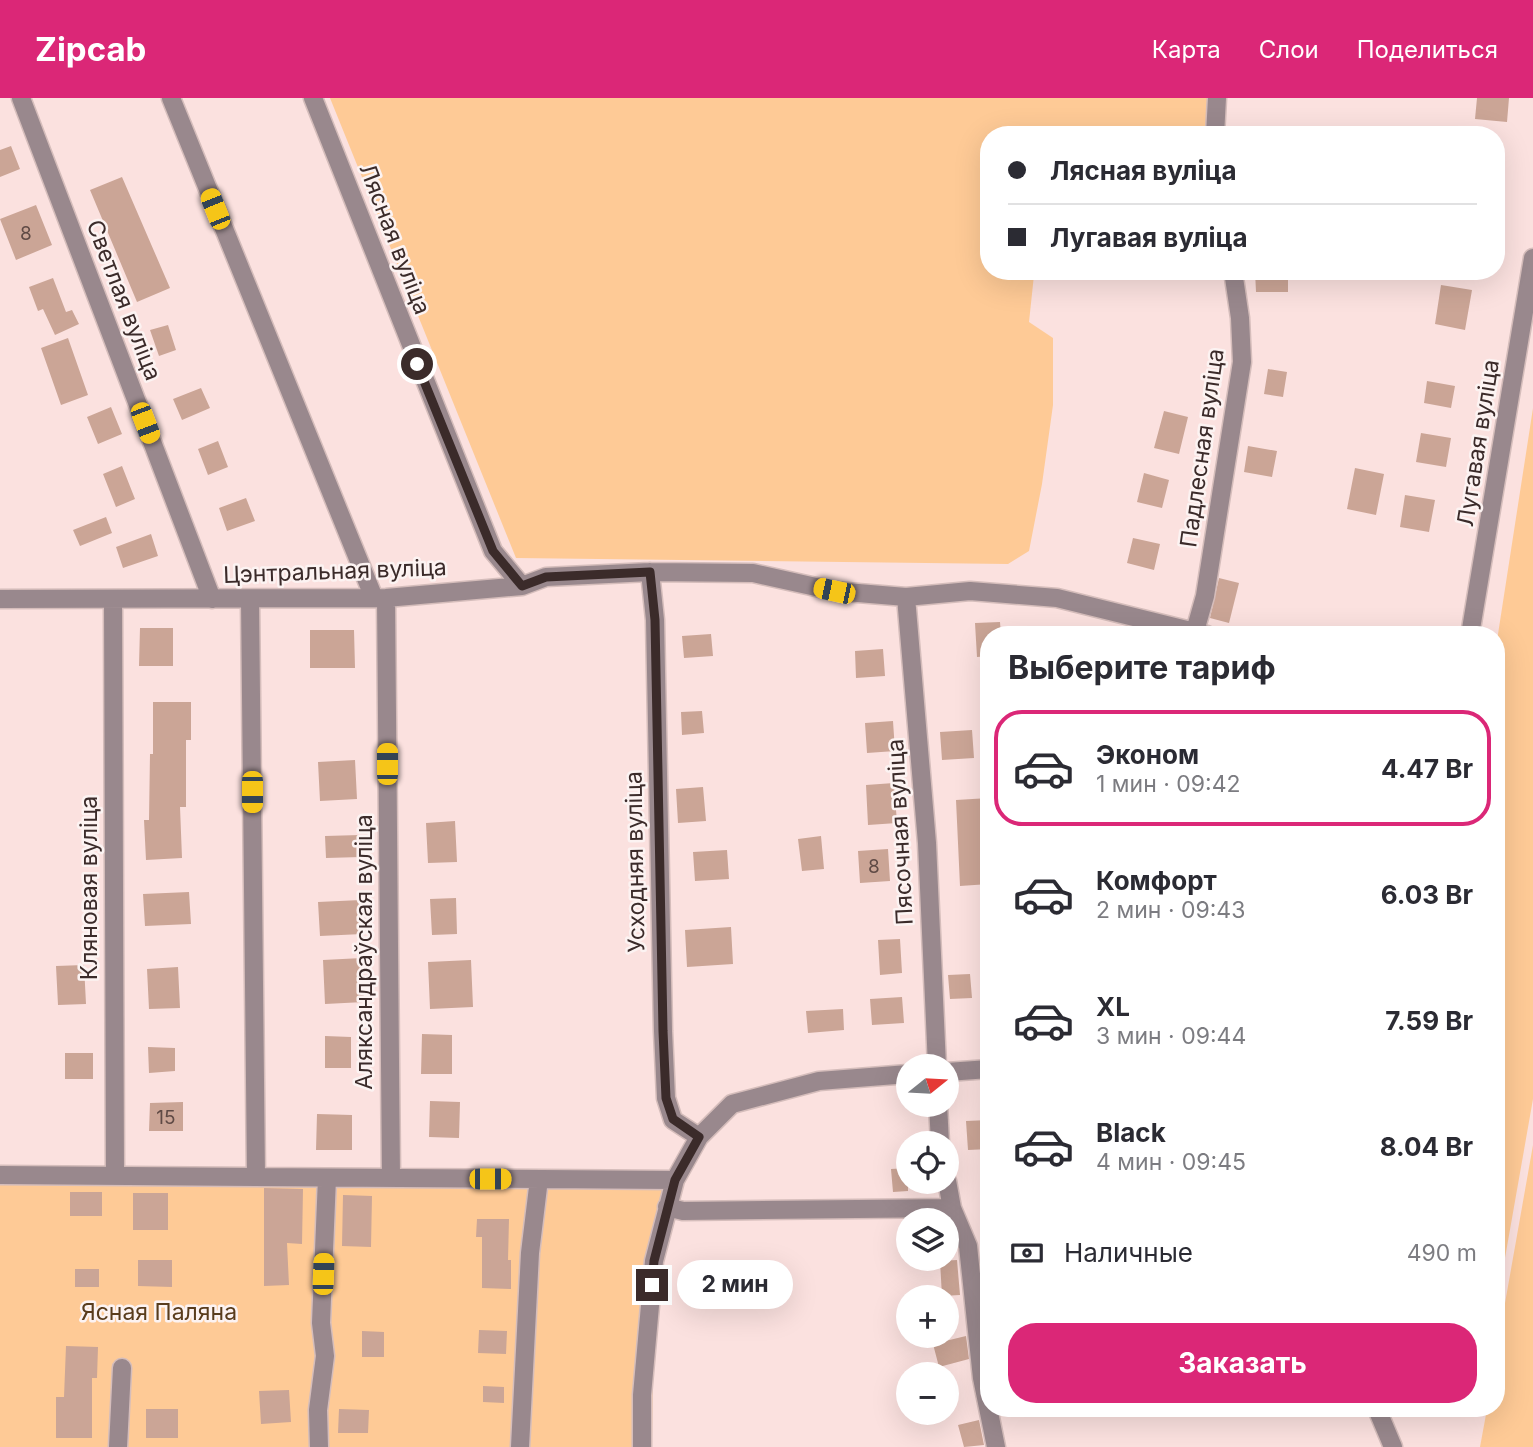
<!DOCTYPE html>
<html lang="ru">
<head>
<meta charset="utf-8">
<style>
	body { margin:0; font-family:Inter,sans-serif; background:#f7f7f7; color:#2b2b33; height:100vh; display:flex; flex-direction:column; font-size:26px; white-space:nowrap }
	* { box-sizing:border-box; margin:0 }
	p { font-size:23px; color:#7c7c81 }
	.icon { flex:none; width:38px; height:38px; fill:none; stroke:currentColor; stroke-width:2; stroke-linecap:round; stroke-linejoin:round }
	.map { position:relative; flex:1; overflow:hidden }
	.side { position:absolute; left:980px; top:528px; width:525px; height:791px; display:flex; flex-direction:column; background:#fff; border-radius:28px; box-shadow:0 7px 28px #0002 }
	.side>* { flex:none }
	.guide { position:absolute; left:980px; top:28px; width:525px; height:154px; border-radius:28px; box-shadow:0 7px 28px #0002; display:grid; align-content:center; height:154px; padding:0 28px; background:#fff }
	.needle { width:46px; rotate:72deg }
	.fabs { position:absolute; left:896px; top:956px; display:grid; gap:14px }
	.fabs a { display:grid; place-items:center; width:63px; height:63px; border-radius:50%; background:#fff; box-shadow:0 7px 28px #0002; font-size:35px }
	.end { position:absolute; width:32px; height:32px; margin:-16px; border:9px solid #3b2b2a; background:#fff; box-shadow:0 0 0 4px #fff }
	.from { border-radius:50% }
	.bubble { position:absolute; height:49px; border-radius:24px; background:#fff; box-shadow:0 7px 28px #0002; font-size:23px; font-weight:700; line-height:49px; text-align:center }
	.car { position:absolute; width:21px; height:42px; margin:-21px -10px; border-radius:9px; box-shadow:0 0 5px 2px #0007; background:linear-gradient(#f5c518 24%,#345 0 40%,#f5c518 0 76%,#345 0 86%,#f5c518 0) }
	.guide b { display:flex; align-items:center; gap:24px; height:66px; font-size:26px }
	.guide b+b { border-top:2px solid #e1e1e2 }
	.guide i { width:18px; height:18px; background:#2b2b33 }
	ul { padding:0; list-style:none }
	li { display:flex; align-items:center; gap:21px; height:116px; margin:0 14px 10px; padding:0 14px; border:4px solid transparent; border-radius:28px }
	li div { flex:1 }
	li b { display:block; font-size:26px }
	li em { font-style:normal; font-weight:700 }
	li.current { border-color:#db2777 }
	li>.icon { width:63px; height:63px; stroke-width:1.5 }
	h2 { padding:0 28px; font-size:32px; line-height:84px }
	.pay { display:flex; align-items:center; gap:18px; height:77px; padding:0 28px; font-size:26px }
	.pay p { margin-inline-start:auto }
	.cta { display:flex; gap:14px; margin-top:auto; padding:14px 28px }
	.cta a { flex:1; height:80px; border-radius:28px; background:#db2777; color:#fff; font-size:28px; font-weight:700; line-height:80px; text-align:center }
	header { display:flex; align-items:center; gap:42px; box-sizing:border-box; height:98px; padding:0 35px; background:#db2777; color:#fff }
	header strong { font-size:33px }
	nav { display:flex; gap:38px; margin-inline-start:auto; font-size:24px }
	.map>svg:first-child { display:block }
	.green { fill:#feca96 }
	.building { fill:#cba596 }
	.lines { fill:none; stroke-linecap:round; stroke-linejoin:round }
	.minor-casing { stroke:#d5bdbb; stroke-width:21 }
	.minor { stroke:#99888d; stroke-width:18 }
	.route { stroke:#3b2b2a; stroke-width:9 }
	.labels { text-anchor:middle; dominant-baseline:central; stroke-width:5; stroke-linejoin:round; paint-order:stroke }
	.number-label { font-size:19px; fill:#5f4a45 }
	.street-label { font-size:23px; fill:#3b2b2a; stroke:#fcf3f2 }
	.park-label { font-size:23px; fill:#593c1c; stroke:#fcf3f2 }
</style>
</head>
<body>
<header>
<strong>Zipcab</strong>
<nav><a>Карта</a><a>Слои</a><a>Поделиться</a></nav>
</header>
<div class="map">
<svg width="1533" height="1349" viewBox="0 0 1533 1349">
	<rect width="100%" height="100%" fill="#fbe1df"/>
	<path class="green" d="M 330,0 L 1210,0 L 1206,37 L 989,37 L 989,173 L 1040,173 L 1034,177 L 1029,224 L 1053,240 L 1053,307 L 1042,386 L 1029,453 L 1008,466 L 516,460 Z
		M 1533,310 L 1533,1001 L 1496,1211 L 1496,549 Z
		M 1533,1047 L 1533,1349 L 1480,1349 L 1487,1311 L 1496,1311 L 1496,1256 Z
		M 0,1077 L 675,1082 L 654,1163 L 652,1349 L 0,1349 Z"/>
	<path class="building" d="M 1477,0 L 1509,0 L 1507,24 L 1475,21 Z
		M 11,48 L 20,71 L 0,79 L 0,52 Z
		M 122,79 L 170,190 L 137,204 L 90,92 Z
		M 36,107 L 52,147 L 16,162 L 0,121 Z
		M 1255,173 L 1288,173 L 1288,194 L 1256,194 Z
		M 53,180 L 66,214 L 72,212 L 79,226 L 55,237 L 43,211 L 38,213 L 29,189 Z
		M 1441,187 L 1472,192 L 1465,232 L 1435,226 Z
		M 168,227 L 176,252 L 159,258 L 150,232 Z
		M 68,240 L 88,297 L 61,307 L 41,250 Z
		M 1268,271 L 1287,274 L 1283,299 L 1264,296 Z
		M 1427,283 L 1455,288 L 1451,310 L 1424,305 Z
		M 201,290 L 210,310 L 182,322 L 173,301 Z
		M 111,309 L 122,336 L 98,346 L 87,319 Z
		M 1164,313 L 1188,319 L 1179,356 L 1154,350 Z
		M 1421,335 L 1451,340 L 1446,369 L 1416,364 Z
		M 218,343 L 228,369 L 208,377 L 198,351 Z
		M 1248,348 L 1277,353 L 1272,379 L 1244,374 Z
		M 122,368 L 135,401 L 116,409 L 103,376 Z
		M 1355,370 L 1384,376 L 1376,417 L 1347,411 Z
		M 1144,375 L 1169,382 L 1162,410 L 1137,404 Z
		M 1405,397 L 1435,402 L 1429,434 L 1400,429 Z
		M 246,400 L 255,423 L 227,433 L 219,410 Z
		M 106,419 L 112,435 L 80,448 L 73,432 Z
		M 151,436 L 158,458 L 123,470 L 116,449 Z
		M 1133,440 L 1160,446 L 1154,472 L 1127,465 Z
		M 1219,480 L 1239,485 L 1229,525 L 1210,520 Z
		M 1000,524 L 1001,537 L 989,537 L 989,558 L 977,559 L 975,525 Z
		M 140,530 L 173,530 L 173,568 L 139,568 Z
		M 310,532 L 354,532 L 355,570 L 310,570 Z
		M 711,536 L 713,558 L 684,560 L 682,538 Z
		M 883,551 L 885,578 L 856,580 L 855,553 Z
		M 153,604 L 191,604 L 191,642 L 186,642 L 186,709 L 180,709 L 182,760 L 146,762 L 144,722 L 149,722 L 150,656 L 153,656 Z
		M 702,613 L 704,635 L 682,637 L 681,614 Z
		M 893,623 L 895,653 L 867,655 L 865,625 Z
		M 972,632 L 974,660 L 942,662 L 940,634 Z
		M 355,662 L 357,701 L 320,703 L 318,664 Z
		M 894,685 L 897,725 L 868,727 L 866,687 Z
		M 703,689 L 706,723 L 678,725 L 676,691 Z
		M 989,700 L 989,786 L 960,788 L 956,702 Z
		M 455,723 L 457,764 L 428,765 L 426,725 Z
		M 360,737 L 361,759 L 326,760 L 325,738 Z
		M 821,738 L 824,771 L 802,773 L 798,741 Z
		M 888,751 L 890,783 L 860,785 L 858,753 Z
		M 727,752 L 729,781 L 695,783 L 693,754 Z
		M 189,794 L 191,826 L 145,828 L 143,796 Z
		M 456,800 L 457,836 L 432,837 L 430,801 Z
		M 361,802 L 362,836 L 320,838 L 318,804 Z
		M 731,829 L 733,866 L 687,869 L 685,832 Z
		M 900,841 L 902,875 L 880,877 L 878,842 Z
		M 362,860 L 364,904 L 325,906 L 323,862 Z
		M 471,862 L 473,909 L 430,911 L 428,864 Z
		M 84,867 L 86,906 L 58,907 L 56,868 Z
		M 178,869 L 180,910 L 149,911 L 147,871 Z
		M 970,876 L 972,900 L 950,901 L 948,877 Z
		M 902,899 L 904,925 L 872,927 L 870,901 Z
		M 843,911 L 844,932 L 808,935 L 806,913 Z
		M 422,936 L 452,937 L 452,976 L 421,976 Z
		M 325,938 L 351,939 L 351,970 L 325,970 Z
		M 148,949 L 175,950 L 175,973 L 149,975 Z
		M 65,955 L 93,955 L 93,981 L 65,981 Z
		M 430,1003 L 460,1004 L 459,1040 L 429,1039 Z
		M 183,1004 L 183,1033 L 149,1033 L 150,1005 Z
		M 317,1016 L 352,1017 L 352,1052 L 316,1052 Z
		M 989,1022 L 989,1051 L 968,1052 L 966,1023 Z
		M 908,1070 L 908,1093 L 893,1094 L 891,1071 Z
		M 264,1090 L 303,1091 L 302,1146 L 287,1145 L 289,1187 L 264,1188 Z
		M 70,1094 L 102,1094 L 102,1118 L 70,1118 Z
		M 133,1095 L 168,1095 L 168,1132 L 133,1132 Z
		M 343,1097 L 372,1098 L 371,1149 L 342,1148 Z
		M 477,1121 L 509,1121 L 508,1162 L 511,1162 L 511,1191 L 482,1190 L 482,1139 L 476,1139 Z
		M 138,1162 L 172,1162 L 172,1189 L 138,1188 Z
		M 957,1162 L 960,1197 L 942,1198 L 940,1163 Z
		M 75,1171 L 99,1171 L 99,1189 L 75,1189 Z
		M 479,1232 L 507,1233 L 506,1256 L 478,1255 Z
		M 362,1233 L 384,1234 L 384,1259 L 362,1259 Z
		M 966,1238 L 969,1261 L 939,1269 L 933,1246 Z
		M 66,1248 L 98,1249 L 97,1280 L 92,1280 L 92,1340 L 56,1340 L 56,1299 L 64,1299 Z
		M 483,1288 L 504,1289 L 504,1305 L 483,1304 Z
		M 289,1292 L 291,1324 L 261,1326 L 259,1293 Z
		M 146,1311 L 178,1311 L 178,1340 L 146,1340 Z
		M 339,1311 L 369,1312 L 368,1335 L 338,1335 Z
		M 979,1322 L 984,1347 L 964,1349 L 958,1327 Z"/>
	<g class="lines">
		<g class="minor-casing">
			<path id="minor" d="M 21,0 L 212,501
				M 171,0 L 374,500
				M 313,0 L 493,453 L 522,488
				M 1215,37 L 1217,0
				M 650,474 L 655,522 L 663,933 L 666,1000 L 673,1022 L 699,1039
				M 906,499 L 927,745 L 937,968
				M 386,500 L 391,1080
				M 0,501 L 386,500 L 522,488 L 546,479 L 650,474 L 753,475 L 834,493 L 906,499 L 970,493 L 1057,500 L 1207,537
				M 113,501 L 115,1078
				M 250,501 L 256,1079
				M 1195,533 L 1205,498 L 1242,264 L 1240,220 L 1233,173
				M 1470,537 L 1533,160
				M 947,974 L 989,971
				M 938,1006 L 940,1045
				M 0,1077 L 675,1082
				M 947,1083 L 952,1110 L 968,1148 L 982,1280 L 996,1349
				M 667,1109 L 683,1113 L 952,1110
				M 1377,1311 L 1393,1349
				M 118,1349 L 122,1270
				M 319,1349 L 318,1312 L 325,1258 L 321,1225 L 327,1080
				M 520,1349 L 530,1155 L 539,1081
				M 642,1349 L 642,1297 L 654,1163 L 675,1082 L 699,1039 L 732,1006 L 819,983 L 908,976"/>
		</g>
		<use href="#minor" class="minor"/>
	</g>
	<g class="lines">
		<path class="route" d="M 417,266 L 493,453 L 522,488 L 546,479 L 650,474 L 655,522 L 663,933 L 666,1000 L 673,1021 L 699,1039 L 675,1082 L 654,1163 L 652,1187"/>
	</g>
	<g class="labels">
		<g class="number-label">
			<text x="26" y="135">8</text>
			<text x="874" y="768">8</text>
			<text x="166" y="1019">15</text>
		</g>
		<g class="street-label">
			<text transform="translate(395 141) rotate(69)">Лясная вуліца</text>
			<text transform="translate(124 202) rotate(69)">Светлая вуліца</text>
			<text transform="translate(1478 345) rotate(-81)">Лугавая вуліца</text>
			<text transform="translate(1202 350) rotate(-82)">Падлесная вуліца</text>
			<text transform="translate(335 473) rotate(-2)">Цэнтральная вуліца</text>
			<text transform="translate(900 734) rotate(-93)">Пясочная вуліца</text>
			<text transform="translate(635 764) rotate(-91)">Усходняя вуліца</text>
			<text transform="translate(89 790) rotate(-90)">Кляновая вуліца</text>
			<text transform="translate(364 854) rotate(-90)">Аляксандраўская вуліца</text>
		</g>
		<g class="park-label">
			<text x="159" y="1214">Ясная Паляна</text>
		</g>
	</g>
</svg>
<div class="fabs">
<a><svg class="needle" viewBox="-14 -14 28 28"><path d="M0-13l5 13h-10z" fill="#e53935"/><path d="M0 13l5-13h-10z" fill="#7c7c81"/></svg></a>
<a><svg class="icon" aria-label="locate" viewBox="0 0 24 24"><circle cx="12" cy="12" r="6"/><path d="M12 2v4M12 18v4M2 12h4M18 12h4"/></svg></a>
<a><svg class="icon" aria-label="layers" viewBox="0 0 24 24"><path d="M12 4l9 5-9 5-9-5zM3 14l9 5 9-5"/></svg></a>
<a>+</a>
<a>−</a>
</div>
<i class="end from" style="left:417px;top:266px"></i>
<i class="end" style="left:652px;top:1187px"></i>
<div class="bubble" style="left:677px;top:1162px;width:116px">2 мин</div>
<i class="car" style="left:215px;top:111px;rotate:338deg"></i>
<i class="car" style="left:145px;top:325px;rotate:159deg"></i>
<i class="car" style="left:834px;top:493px;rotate:282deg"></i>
<i class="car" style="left:387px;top:666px;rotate:0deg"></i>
<i class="car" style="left:252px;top:694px;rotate:180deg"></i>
<i class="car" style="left:490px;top:1081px;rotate:90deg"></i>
<i class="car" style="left:323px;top:1176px;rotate:2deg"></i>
<div class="guide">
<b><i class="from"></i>Лясная вуліца</b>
<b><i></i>Лугавая вуліца</b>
</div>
<section class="side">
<h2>Выберите тариф</h2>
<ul>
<li class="current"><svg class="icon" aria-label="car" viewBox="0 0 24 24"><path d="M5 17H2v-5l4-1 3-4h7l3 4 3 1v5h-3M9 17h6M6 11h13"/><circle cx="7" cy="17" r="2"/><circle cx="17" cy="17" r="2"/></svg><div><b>Эконом</b><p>1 мин · 09:42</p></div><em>4.47 Br</em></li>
<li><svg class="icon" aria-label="car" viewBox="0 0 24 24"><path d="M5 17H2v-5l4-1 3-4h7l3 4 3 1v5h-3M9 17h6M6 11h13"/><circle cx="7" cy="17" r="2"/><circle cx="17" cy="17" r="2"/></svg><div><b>Комфорт</b><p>2 мин · 09:43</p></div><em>6.03 Br</em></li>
<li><svg class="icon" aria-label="car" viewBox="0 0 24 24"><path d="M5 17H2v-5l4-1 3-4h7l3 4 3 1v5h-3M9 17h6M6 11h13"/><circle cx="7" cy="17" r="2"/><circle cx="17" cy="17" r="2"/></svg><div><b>XL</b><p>3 мин · 09:44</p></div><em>7.59 Br</em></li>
<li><svg class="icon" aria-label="car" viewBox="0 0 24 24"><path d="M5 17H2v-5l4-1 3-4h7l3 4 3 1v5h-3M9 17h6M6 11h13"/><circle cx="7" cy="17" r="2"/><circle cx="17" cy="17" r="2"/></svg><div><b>Black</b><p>4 мин · 09:45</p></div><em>8.04 Br</em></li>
</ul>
<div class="pay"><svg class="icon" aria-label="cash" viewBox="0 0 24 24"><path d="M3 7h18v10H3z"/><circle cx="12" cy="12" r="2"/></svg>Наличные<p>490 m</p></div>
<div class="cta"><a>Заказать</a></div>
</section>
</div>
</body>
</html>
